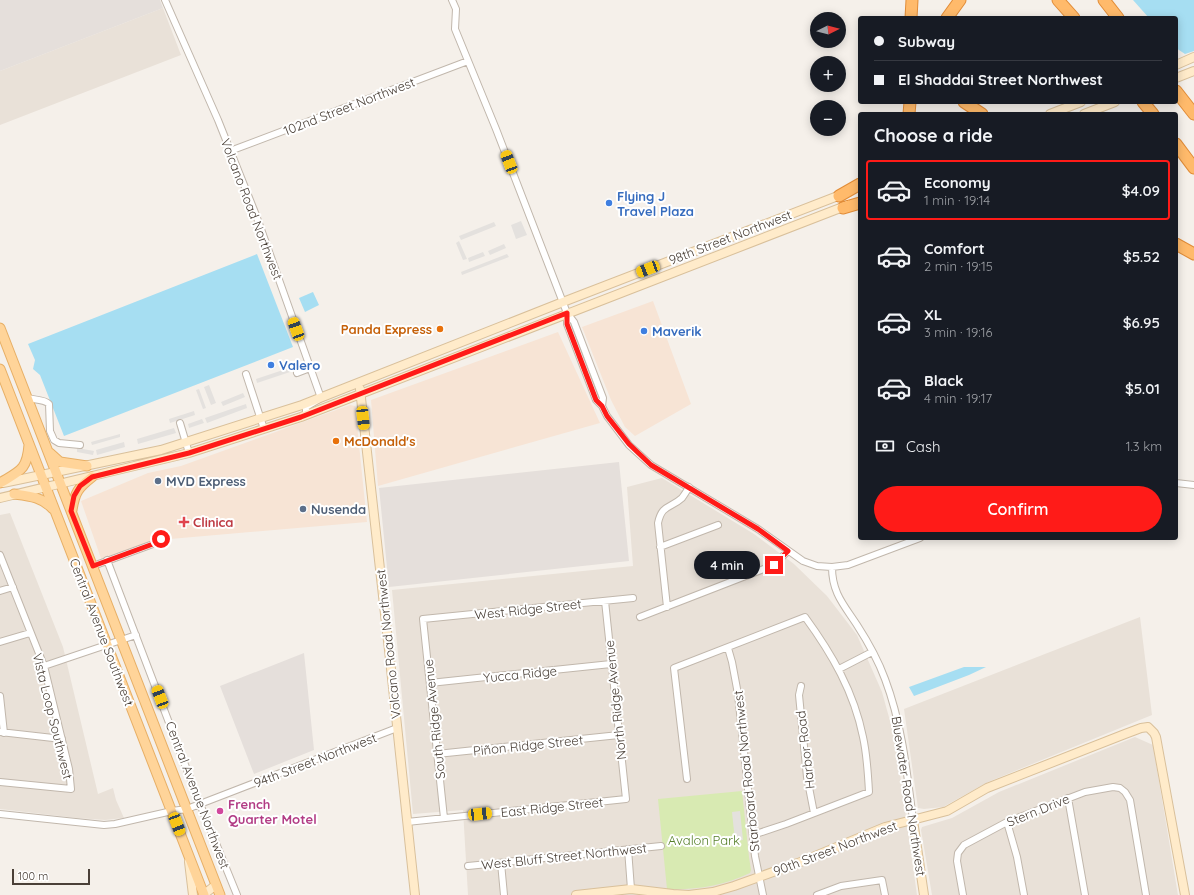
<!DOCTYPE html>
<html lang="en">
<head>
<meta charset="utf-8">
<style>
	body { margin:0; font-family:Quicksand,sans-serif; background:#20242c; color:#f1f3f6; height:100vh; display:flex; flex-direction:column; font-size:15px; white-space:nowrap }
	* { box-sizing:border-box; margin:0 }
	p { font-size:13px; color:#9ea1a6 }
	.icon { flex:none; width:22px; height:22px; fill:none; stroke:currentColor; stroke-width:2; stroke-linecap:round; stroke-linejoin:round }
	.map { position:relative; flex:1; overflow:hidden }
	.drawer { position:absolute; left:858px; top:112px; width:320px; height:428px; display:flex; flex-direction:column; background:#171b24; border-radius:4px; box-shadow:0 2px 10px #0003 }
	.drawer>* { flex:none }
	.top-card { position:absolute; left:858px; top:16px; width:320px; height:88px; border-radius:4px; box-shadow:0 2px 10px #0003; display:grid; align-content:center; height:88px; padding:0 16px; background:#171b24 }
	.needle { width:26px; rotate:84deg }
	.controls { position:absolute; left:810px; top:12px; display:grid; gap:8px }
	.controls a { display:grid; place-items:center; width:36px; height:36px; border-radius:50%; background:#171b24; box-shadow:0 2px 10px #0003; font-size:20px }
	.scale { position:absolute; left:12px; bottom:10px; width:78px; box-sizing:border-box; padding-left:4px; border:2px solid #4a4038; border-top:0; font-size:11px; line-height:14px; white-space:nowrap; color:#4a4038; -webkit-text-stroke:3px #fff; paint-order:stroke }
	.end { position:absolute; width:18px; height:18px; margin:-9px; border:5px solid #ff1b18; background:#fff; box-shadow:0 0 0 2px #fff }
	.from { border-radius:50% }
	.bubble { position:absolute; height:28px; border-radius:14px; background:#171b24; box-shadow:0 2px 10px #0003; font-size:13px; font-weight:600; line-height:28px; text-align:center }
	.car { position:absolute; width:12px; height:24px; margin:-12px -6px; border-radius:5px; box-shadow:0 0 3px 1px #0007; background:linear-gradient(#f5c518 24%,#345 0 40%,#f5c518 0 76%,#345 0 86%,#f5c518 0) }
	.top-card b { display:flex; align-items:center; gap:14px; height:38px; font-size:15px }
	.top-card b+b { border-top:1px solid #363941 }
	.top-card i { width:10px; height:10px; background:#f1f3f6 }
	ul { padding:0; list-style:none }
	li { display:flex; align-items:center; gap:12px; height:60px; margin:0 8px 6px; padding:0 8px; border:2px solid transparent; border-radius:4px }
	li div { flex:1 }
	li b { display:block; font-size:15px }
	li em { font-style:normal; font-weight:600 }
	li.on { border-color:#ff1b18 }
	li>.icon { width:36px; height:36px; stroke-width:1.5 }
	h2 { padding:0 16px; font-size:18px; line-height:48px }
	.pay { display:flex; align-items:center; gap:10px; height:44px; padding:0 16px; font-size:15px }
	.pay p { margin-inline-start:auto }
	.primary-button { display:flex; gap:8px; margin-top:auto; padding:8px 16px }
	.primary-button a { flex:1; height:46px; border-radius:24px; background:#ff1b18; color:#fff; font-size:16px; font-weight:600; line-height:46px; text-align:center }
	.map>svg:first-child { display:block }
	.residential { fill:#e9e1d8 }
	.commercial { fill:#f7e4d5 }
	.industrial { fill:#e5dfdb }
	.green { fill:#d8eab2 }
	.parking { fill:#e4e1de }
	.water { fill:#a6def2 }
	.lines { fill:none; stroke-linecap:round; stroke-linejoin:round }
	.street-casing { stroke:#c1b7ac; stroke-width:8 }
	.secondary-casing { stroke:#d9c09b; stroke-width:10 }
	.primary-casing { stroke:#e7af66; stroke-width:11 }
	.highway-casing { stroke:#e18c38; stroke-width:13 }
	.street { stroke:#fff; stroke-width:6 }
	.secondary { stroke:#ffebca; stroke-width:8 }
	.primary { stroke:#ffd499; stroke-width:9 }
	.highway { stroke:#ffba6b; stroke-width:11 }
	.route { stroke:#ff1b18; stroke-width:5 }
	.shop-dot { fill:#3f7fe0; stroke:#fff; stroke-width:1.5 }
	.food-dot { fill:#e8710a; stroke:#fff; stroke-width:1.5 }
	.service-dot { fill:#5c6f8a; stroke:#fff; stroke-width:1.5 }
	.health-dot { fill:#e0444e; stroke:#fff; stroke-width:1.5 }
	.hotel-dot { fill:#d1479c; stroke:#fff; stroke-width:1.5 }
	.labels { text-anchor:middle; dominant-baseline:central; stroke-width:4; stroke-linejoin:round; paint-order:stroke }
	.street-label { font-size:13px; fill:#4a4038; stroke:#fff }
	.shop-label { font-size:13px; font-weight:bold; fill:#366cbe; stroke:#fff; text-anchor:start }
	.food-label { font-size:13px; font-weight:bold; fill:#c56008; stroke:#fff; text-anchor:end }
	.service-label { font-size:13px; font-weight:bold; fill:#4e5e75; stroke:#fff; text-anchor:start }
	.health-label { font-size:13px; font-weight:bold; fill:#be3a42; stroke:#fff; text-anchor:start }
	.hotel-label { font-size:13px; font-weight:bold; fill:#b23c85; stroke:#fff; text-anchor:start }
	.park-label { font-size:13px; fill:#547e28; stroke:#fff }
</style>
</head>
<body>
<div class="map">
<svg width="1194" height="895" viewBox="0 0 1194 895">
	<rect width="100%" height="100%" fill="#f5f0ea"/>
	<path class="residential" d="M 163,8 L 181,55 L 0,125 L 0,71 Z
		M 662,478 L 754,534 L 794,564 L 827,596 L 857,635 L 882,692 L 895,739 L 917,895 L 468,895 L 463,810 L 413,814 L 392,590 L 633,566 L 627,487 Z
		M 10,513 L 63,647 L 98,794 L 113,788 L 116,800 L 124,818 L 105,820 L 77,818 L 0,809 L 0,515 Z
		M 1140,617 L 1152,715 L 988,782 L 943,807 L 924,809 L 918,808 L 904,709 Z
		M 1135,737 L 1153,745 L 1178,895 L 932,895 L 921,830 L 922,827 L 952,818 L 999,792 Z"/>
	<path class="commercial" d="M 653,301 L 691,404 L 635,436 L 625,427 L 611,400 L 582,327 Z
		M 558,332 L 600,423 L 378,486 L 371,400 Z
		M 350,405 L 355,406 L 367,522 L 170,539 L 104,567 L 81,501 L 148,473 L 181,466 Z"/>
	<path class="industrial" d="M 0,0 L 160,0 L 163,8 L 0,71 Z
		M 619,462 L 629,561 L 389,587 L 379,488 Z
		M 304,653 L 314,750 L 254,774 L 220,686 Z"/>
	<path class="green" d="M 742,791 L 749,857 L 751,870 L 750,873 C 723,886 696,890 667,889 L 658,799 Z"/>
	<path class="parking" d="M 521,221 L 527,235 L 516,239 L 511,225 Z
		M 494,222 L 496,226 L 461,240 L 459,236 Z
		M 459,241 L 467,259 L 463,260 L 456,243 Z
		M 504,244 L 506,248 L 490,255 L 488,251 Z
		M 483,252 L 485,256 L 469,262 L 468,258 Z
		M 507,254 L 509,257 L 462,275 L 461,272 Z
		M 292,367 L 293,371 L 257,383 L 256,379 Z
		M 209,385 L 216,403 L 211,405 L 204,387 Z
		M 199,389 L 206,408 L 203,409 L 196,390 Z
		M 243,393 L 245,397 L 223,406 L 221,402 Z
		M 246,404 L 247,408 L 207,423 L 205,418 Z
		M 194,411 L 195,415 L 170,423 L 169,419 Z
		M 202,419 L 204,423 L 189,428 L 188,424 Z
		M 174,428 L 176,433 L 138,444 L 137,439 Z
		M 120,434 L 120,437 L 92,445 L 91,442 Z
		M 124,442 L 125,447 L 97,455 L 96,450 Z
		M 77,448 L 94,451 L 93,455 L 77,452 Z
		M 740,811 L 743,840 L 735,841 L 732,812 Z"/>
	<path class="water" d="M 1133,0 L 1194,0 L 1194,51 L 1185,54 L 1176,48 L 1176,18 L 1149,18 Z
		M 257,254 L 293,347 L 64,436 L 40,375 L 33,369 L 35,360 L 28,344 Z
		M 313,292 L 319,305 L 305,312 L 299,298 Z
		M 964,667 L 986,667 L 969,675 L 914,696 L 909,687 Z"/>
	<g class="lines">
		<g class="street-casing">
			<path id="street" d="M 165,0 L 218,120 L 256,215 L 321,398 L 306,407 L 306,415
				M 452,0 L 456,9 L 455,29 L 496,129 L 567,313 L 574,322 L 603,398 L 602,406 L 596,400 L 567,324 L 567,313
				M 230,151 L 468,61
				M 297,373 L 310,368
				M 246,374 L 264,429
				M 27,398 C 34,400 44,399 49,404 L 50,431 L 54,440 L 59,443 L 80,445
				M 602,406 L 607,416 L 629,445 L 651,465 L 758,529 L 803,561 L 817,566 L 832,567 C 832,593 844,605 857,625 C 868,642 878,660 885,679 C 902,724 907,772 913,820
				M 180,423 L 189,453
				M 1176,483 L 1194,485
				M 660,547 L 718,525
				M 0,555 L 44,666 L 69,769 L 71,789 L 0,782
				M 107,560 L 200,804 L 237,895
				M 93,566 L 153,544 L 161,539
				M 832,567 L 848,565 L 920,538
				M 0,591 L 13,587
				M 667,607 L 658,523 C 662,504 670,509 682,498 C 684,495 687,491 689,487
				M 640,617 L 774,565 L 788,551
				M 0,642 L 30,633
				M 728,648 L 732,662 L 738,694 L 755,856 L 763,895
				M 44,666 L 136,635
				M 839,669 L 872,652
				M 430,683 L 611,664
				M 801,686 L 799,695 L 807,777 L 814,813
				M 0,696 L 4,733
				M 0,732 L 62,739
				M 437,754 L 619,735
				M 687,779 L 674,668 L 805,617 C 832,654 854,692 863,737 C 867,755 868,773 869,792 L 786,824 L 753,835
				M 1068,798 L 1085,895
				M 0,814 L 104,825 L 115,824 L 172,811 L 187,809 L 397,728
				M 444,818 L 423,619 L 633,598
				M 407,822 L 626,799 L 605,601
				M 1007,822 L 1017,857 L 1024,895
				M 628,849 L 631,889
				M 501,863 L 504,895
				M 468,866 L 661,846
				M 817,895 L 841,886 L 882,880 L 885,895
				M 963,895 L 957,861 L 958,853 L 964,845 L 1007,822 L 1085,792 L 1113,787 L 1120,788 L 1125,792 L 1130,800 L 1146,895"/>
		</g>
		<g class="secondary-casing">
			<path id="secondary" d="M 1176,65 L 1194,57
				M 1176,78 L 1194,71
				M 1050,114 L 1081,102
				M 1084,114 L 1115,102
				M 360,389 L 389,650 L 415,895
				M 3,483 L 161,450 L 302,405 L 563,302 L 843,194
				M 0,498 L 189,453 L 301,417 L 848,205
				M 913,820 L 924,895
				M 189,862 L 193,895
				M 203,895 L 216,885
				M 576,895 L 631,889 L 673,894 L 689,895 L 713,892 L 734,886 L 798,863 L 885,827 L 947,811 L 987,788 L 1125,734 L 1141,728 L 1148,727 L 1154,733 L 1156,737 L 1185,895"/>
		</g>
		<g class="primary-casing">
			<path id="primary" d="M 0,328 L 220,895
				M 0,369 L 204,895
				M 50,453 L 60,462 L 87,466
				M 0,483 C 20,471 27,470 29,445
				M 14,494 C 30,496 42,497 53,509
				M 72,510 C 75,492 78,488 92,477"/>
		</g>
		<g class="highway-casing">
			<path id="highway" d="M 1058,0 L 1074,18
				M 1104,0 L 1118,18
				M 911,18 L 912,0
				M 947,18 L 960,0
				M 1176,91 L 1194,114
				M 964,102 L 982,114
				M 1143,102 L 1153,114
				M 909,114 L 910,102
				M 1176,144 L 1194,168
				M 839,196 L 860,184
				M 843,208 L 860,203
				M 1176,244 L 1194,254"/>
		</g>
		<use href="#street" class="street"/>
		<use href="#secondary" class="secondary"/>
		<use href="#primary" class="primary"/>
		<use href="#highway" class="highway"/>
	</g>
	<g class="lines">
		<path class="route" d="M 161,539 L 153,544 L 93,566 L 71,511 L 74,496 L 80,486 L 92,477 L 189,453 L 301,417 L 567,313 L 567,324 L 596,400 L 602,406 L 607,416 L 629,444 L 651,465 L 758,529 L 788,551 L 774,565"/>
	</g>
	<g class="shop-dot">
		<circle cx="609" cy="203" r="4"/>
		<circle cx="644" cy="331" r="4"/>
		<circle cx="271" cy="365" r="4"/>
	</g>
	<g class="food-dot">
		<circle cx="440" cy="329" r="4"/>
		<circle cx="336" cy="441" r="4"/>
	</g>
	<g class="service-dot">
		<circle cx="158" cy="481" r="4"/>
		<circle cx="303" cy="509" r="4"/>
	</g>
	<path class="health-dot" d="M182 516h4v4h4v4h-4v4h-4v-4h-4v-4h4z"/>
	<circle class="hotel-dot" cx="220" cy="811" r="4"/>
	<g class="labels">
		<g class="street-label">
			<text transform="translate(349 106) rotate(-21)">102nd Street Northwest</text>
			<text transform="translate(252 209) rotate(69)">Volcano Road Northwest</text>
			<text transform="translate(730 237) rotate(-21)">98th Street Northwest</text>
			<text transform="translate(528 609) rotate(-6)">West Ridge Street</text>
			<text transform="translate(102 632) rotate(69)">Central Avenue Southwest</text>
			<text transform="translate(388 644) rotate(-96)">Volcano Road Northwest</text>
			<text transform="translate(520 674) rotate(-6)">Yucca Ridge</text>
			<text transform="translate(615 700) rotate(-96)">North Ridge Avenue</text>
			<text transform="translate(53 716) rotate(76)">Vista Loop Southwest</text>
			<text transform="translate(434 719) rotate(-96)">South Ridge Avenue</text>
			<text transform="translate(528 745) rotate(-6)">Piñon Ridge Street</text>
			<text transform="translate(805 750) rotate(-97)">Harbor Road</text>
			<text transform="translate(315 760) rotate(-21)">94th Street Northwest</text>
			<text transform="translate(746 771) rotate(-96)">Starboard Road Northwest</text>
			<text transform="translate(198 795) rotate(69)">Central Avenue Northwest</text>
			<text transform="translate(909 796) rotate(81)">Bluewater Road Northwest</text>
			<text transform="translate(552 807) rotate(-6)">East Ridge Street</text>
			<text transform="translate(1038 810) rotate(-22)">Stern Drive</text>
			<text transform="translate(835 848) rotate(-21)">90th Street Northwest</text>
			<text transform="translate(564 856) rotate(-6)">West Bluff Street Northwest</text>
		</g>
		<g class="shop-label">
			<text x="617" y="196">Flying J<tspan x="617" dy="15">Travel Plaza</tspan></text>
			<text x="652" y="331">Maverik</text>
			<text x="279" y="365">Valero</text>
		</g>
		<g class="food-label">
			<text x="432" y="329">Panda Express</text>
			<text x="344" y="441" text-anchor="start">McDonald's</text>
		</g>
		<g class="service-label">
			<text x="166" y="481">MVD Express</text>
			<text x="311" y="509">Nusenda</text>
		</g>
		<g class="health-label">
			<text x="193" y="522">Clinica</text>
		</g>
		<g class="hotel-label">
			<text x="228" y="804">French<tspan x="228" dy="15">Quarter Motel</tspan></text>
		</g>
		<g class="park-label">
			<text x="704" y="840">Avalon Park</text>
		</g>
	</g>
</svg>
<div class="controls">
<a><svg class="needle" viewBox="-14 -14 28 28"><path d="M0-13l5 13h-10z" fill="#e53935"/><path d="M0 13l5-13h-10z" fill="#9ea1a6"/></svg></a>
<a>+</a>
<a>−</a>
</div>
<div class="scale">100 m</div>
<i class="end from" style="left:161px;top:539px"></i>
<i class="end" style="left:774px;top:565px"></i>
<div class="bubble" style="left:694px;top:551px;width:66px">4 min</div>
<i class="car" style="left:509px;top:162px;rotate:339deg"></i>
<i class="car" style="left:648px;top:269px;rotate:249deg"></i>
<i class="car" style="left:296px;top:329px;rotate:340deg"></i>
<i class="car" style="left:363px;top:418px;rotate:174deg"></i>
<i class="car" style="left:160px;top:697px;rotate:339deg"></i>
<i class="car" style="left:480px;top:814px;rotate:84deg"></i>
<i class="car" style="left:177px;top:824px;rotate:159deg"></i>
<div class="top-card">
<b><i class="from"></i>Subway</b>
<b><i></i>El Shaddai Street Northwest</b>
</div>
<section class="drawer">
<h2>Choose a ride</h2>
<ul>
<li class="on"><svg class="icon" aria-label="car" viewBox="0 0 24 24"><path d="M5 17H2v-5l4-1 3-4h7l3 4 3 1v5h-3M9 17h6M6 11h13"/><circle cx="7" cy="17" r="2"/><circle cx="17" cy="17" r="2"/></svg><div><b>Economy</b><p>1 min · 19:14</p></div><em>$4.09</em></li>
<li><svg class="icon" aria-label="car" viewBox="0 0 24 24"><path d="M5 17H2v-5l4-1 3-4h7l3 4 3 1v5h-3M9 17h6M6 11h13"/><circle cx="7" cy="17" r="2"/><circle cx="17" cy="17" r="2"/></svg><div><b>Comfort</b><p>2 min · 19:15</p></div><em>$5.52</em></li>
<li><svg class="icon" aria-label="car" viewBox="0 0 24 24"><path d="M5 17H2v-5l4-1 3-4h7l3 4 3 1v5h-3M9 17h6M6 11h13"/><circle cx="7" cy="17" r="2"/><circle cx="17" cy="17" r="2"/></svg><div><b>XL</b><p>3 min · 19:16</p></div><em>$6.95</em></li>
<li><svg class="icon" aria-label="car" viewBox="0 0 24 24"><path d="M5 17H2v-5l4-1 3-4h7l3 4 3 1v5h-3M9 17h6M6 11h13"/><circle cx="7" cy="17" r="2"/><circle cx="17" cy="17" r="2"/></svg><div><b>Black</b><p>4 min · 19:17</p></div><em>$5.01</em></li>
</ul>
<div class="pay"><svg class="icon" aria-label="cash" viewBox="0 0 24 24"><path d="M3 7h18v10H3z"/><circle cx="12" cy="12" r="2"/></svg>Cash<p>1.3 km</p></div>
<div class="primary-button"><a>Confirm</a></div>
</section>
</div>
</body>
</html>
